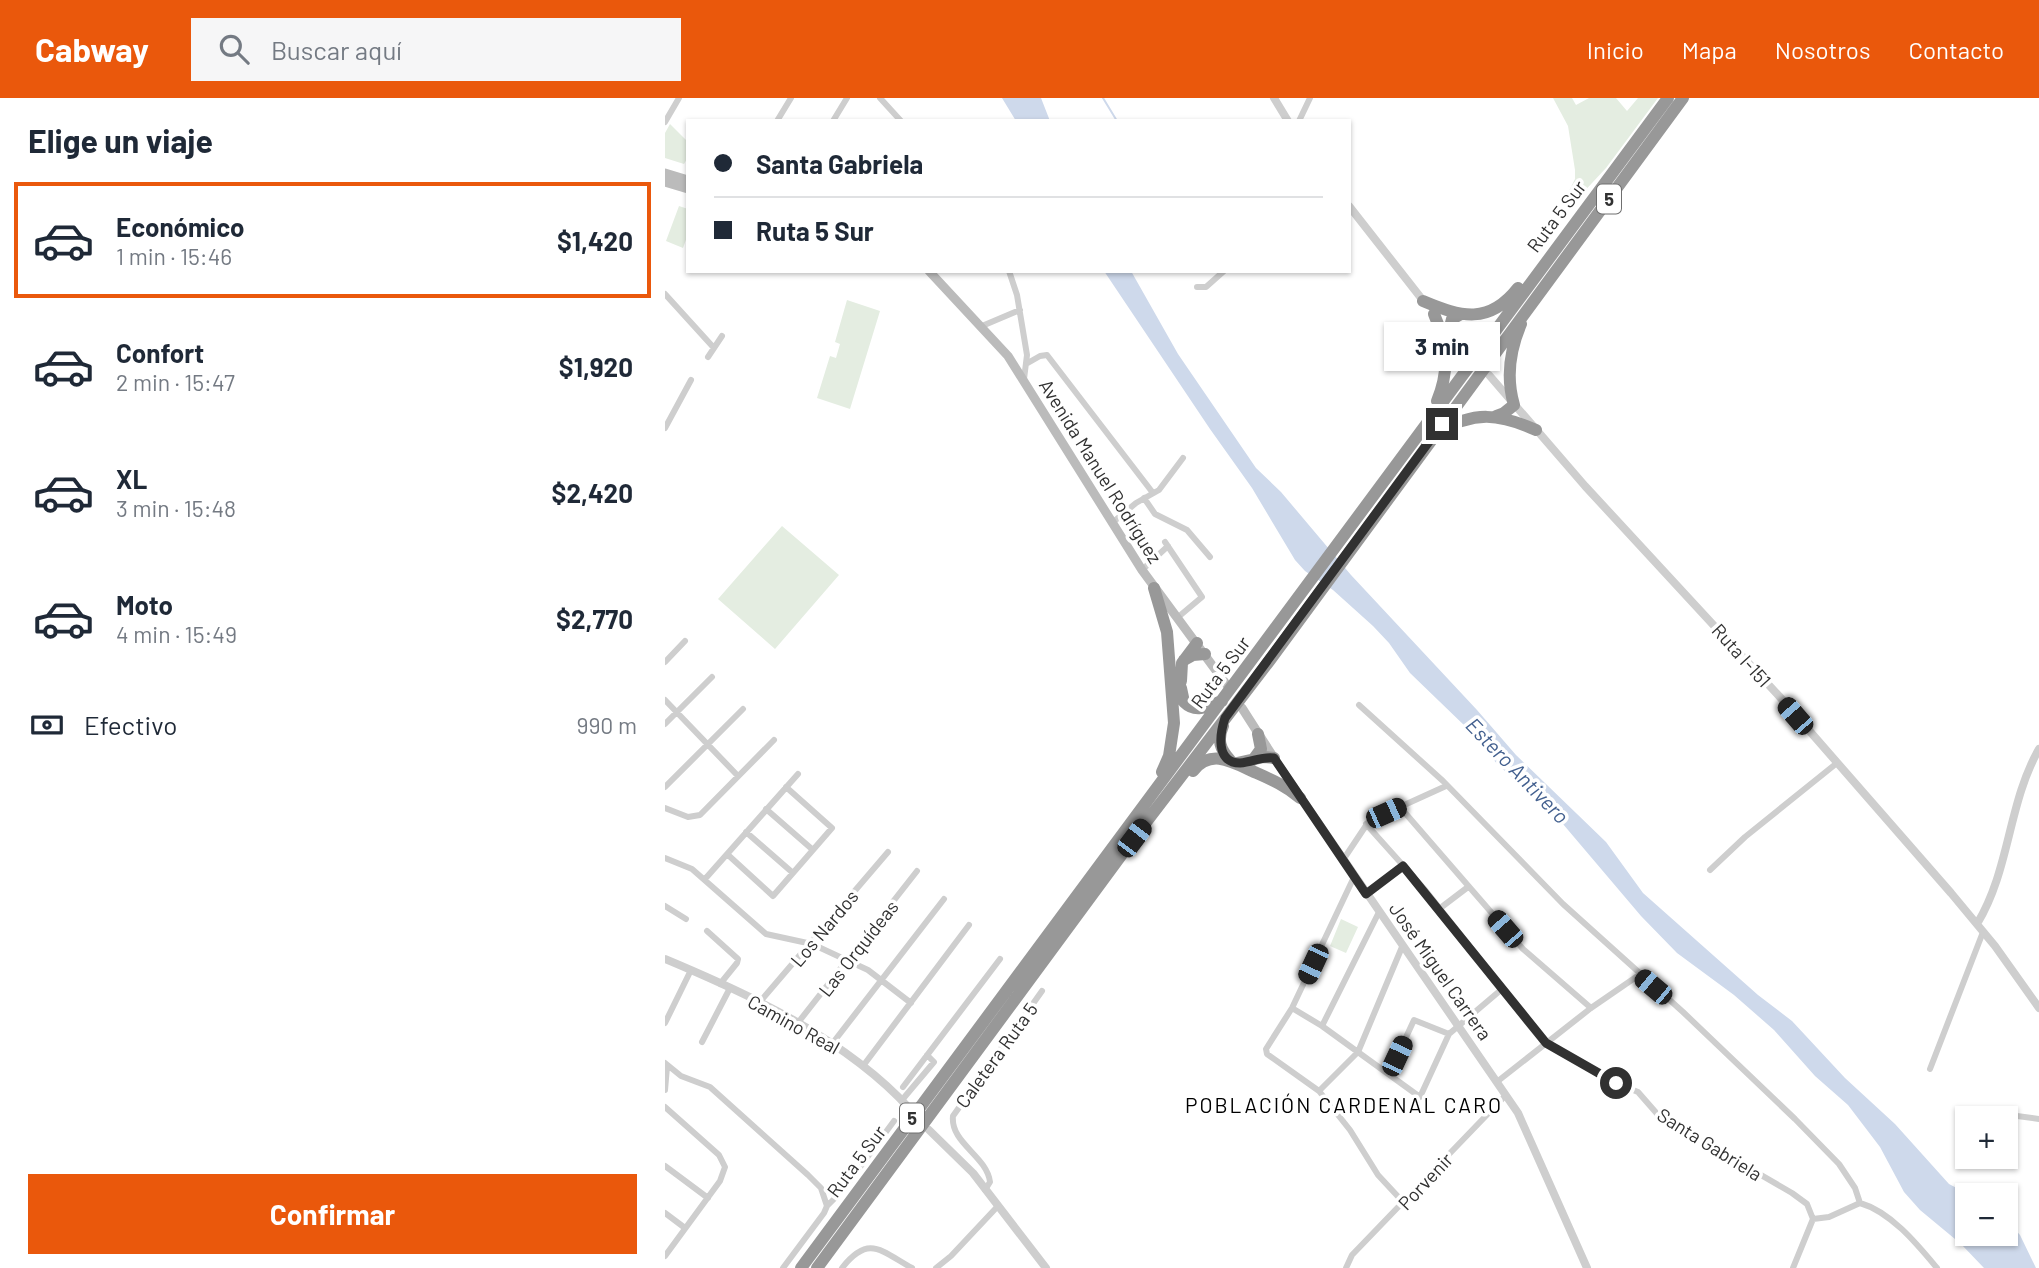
<!DOCTYPE html>
<html lang="es">
<head>
<meta charset="utf-8">
<style>
	body { margin:0; font-family:Barlow,sans-serif; background:#f6f6f7; color:#1f2937; height:100vh; display:flex; flex-direction:column; font-size:26px; white-space:nowrap }
	* { box-sizing:border-box; margin:0 }
	p { font-size:23px; color:#747a83 }
	.icon { flex:none; width:38px; height:38px; fill:none; stroke:currentColor; stroke-width:2; stroke-linecap:round; stroke-linejoin:round }
	.map { position:relative; flex:1; overflow:hidden }
	.details { display:flex; flex-direction:column; background:#fff; width:665px }
	.details>* { flex:none }
	.banner { position:absolute; left:21px; top:21px; width:665px; height:154px; border-radius:0px; box-shadow:0 2px 5px #0004; display:grid; align-content:center; height:154px; padding:0 28px; background:#fff }
	.buttons { position:absolute; left:1290px; top:1008px; display:grid; gap:14px }
	.buttons a { display:grid; place-items:center; width:63px; height:63px; border-radius:0px; background:#fff; box-shadow:0 2px 5px #0004; font-size:35px }
	.end { position:absolute; width:32px; height:32px; margin:-16px; border:9px solid #313131; background:#fff; box-shadow:0 0 0 4px #fff }
	.from { border-radius:50% }
	.bubble { position:absolute; height:49px; border-radius:0px; background:#fff; box-shadow:0 2px 5px #0004; font-size:23px; font-weight:700; line-height:49px; text-align:center }
	.car { position:absolute; width:21px; height:42px; margin:-21px -10px; border-radius:9px; box-shadow:0 0 5px 2px #0007; background:linear-gradient(#222 24%,#8ab4d8 0 40%,#222 0 76%,#8ab4d8 0 86%,#222 0) }
	.banner b { display:flex; align-items:center; gap:24px; height:66px; font-size:26px }
	.banner b+b { border-top:2px solid #e0e1e3 }
	.banner i { width:18px; height:18px; background:#1f2937 }
	ul { padding:0; list-style:none }
	li { display:flex; align-items:center; gap:21px; height:116px; margin:0 14px 10px; padding:0 14px; border:4px solid transparent; border-radius:0px }
	li div { flex:1 }
	li b { display:block; font-size:26px }
	li em { font-style:normal; font-weight:700 }
	li.on { border-color:#ea580c }
	li>.icon { width:63px; height:63px; stroke-width:1.5 }
	h2 { padding:0 28px; font-size:32px; line-height:84px }
	.pay { display:flex; align-items:center; gap:18px; height:77px; padding:0 28px; font-size:26px }
	.pay p { margin-inline-start:auto }
	.cta { display:flex; gap:14px; margin-top:auto; padding:14px 28px }
	.cta a { flex:1; height:80px; border-radius:0px; background:#ea580c; color:#fff; font-size:28px; font-weight:700; line-height:80px; text-align:center }
	header { display:flex; align-items:center; gap:42px; box-sizing:border-box; height:98px; padding:0 35px; background:#ea580c; color:#fff }
	header strong { font-size:33px }
	nav { display:flex; gap:38px; margin-inline-start:auto; font-size:24px }
	.search { width:490px; height:63px; background:#f6f6f7; display:flex; align-items:center; gap:18px; box-sizing:border-box; padding:0 24px; border-radius:0px; color:#747a83; font-size:26px }
	main { display:flex; flex:1; min-height:0 }
	.map>svg:first-child { display:block }
	.green { fill:#e4ede1 }
	.water { fill:#ced9eb }
	.lines { fill:none; stroke-linecap:round; stroke-linejoin:round }
	.stream { stroke:#ced9eb; stroke-width:2 }
	.minor { stroke:#cecece; stroke-width:6 }
	.tertiary { stroke:#cecece; stroke-width:8 }
	.secondary { stroke:#bbb; stroke-width:9 }
	.motorway { stroke:#989898; stroke-width:12 }
	.route { stroke:#313131; stroke-width:9 }
	.labels { text-anchor:middle; dominant-baseline:central; stroke-width:7; stroke-linejoin:round; paint-order:stroke }
	.shield { fill:#fff; stroke:#6f6f6f; stroke-width:2 }
	.shield-label { font-size:18px; font-weight:bold; fill:#313131 }
	.street-label { font-size:19px; fill:#313131; stroke:#fff }
	.water-label { font-size:21px; font-style:italic; fill:#43608f; stroke:#fff }
	.neighbourhood-label { font-size:21px; letter-spacing:2px; fill:#000; stroke:#fff }
</style>
</head>
<body>
<header>
<strong>Cabway</strong>
<div class="search"><svg class="icon" aria-label="search" viewBox="0 0 24 24"><circle cx="10" cy="10" r="6"/><path d="M15 15l6 6"/></svg>Buscar aquí</div>
<nav><a>Inicio</a><a>Mapa</a><a>Nosotros</a><a>Contacto</a></nav>
</header>
<main>
<section class="details">
<h2>Elige un viaje</h2>
<ul>
<li class="on"><svg class="icon" aria-label="car" viewBox="0 0 24 24"><path d="M5 17H2v-5l4-1 3-4h7l3 4 3 1v5h-3M9 17h6M6 11h13"/><circle cx="7" cy="17" r="2"/><circle cx="17" cy="17" r="2"/></svg><div><b>Económico</b><p>1 min · 15:46</p></div><em>$1,420</em></li>
<li><svg class="icon" aria-label="car" viewBox="0 0 24 24"><path d="M5 17H2v-5l4-1 3-4h7l3 4 3 1v5h-3M9 17h6M6 11h13"/><circle cx="7" cy="17" r="2"/><circle cx="17" cy="17" r="2"/></svg><div><b>Confort</b><p>2 min · 15:47</p></div><em>$1,920</em></li>
<li><svg class="icon" aria-label="car" viewBox="0 0 24 24"><path d="M5 17H2v-5l4-1 3-4h7l3 4 3 1v5h-3M9 17h6M6 11h13"/><circle cx="7" cy="17" r="2"/><circle cx="17" cy="17" r="2"/></svg><div><b>XL</b><p>3 min · 15:48</p></div><em>$2,420</em></li>
<li><svg class="icon" aria-label="car" viewBox="0 0 24 24"><path d="M5 17H2v-5l4-1 3-4h7l3 4 3 1v5h-3M9 17h6M6 11h13"/><circle cx="7" cy="17" r="2"/><circle cx="17" cy="17" r="2"/></svg><div><b>Moto</b><p>4 min · 15:49</p></div><em>$2,770</em></li>
</ul>
<div class="pay"><svg class="icon" aria-label="cash" viewBox="0 0 24 24"><path d="M3 7h18v10H3z"/><circle cx="12" cy="12" r="2"/></svg>Efectivo<p>990 m</p></div>
<div class="cta"><a>Confirmar</a></div>
</section>
<div class="map">
<svg width="1374" height="1170" viewBox="0 0 1374 1170">
	<rect width="100%" height="100%" fill="#fff"/>
	<path class="green" d="M 888,0 L 907,0 L 911,7 L 924,0 L 951,0 L 962,13 L 973,0 L 993,0 L 941,70 L 900,114 L 899,103 L 910,81 L 910,72 L 903,28 Z
		M 5,26 L 23,44 L 23,59 L 19,66 L 0,60 L 0,35 Z
		M 14,108 L 23,111 L 23,136 L 18,150 L 1,143 Z
		M 182,202 L 215,213 L 185,311 L 152,300 L 165,258 L 171,260 L 175,246 L 170,244 Z
		M 117,428 L 174,477 L 110,551 L 53,501 Z
		M 676,821 L 693,829 L 681,855 L 665,848 Z"/>
	<path class="water" d="M 337,0 L 376,0 L 385,23 L 351,23 Z
		M 439,173 L 466,173 L 513,256 L 591,370 L 616,394 L 686,477 L 812,612 L 851,657 L 941,744 L 978,795 L 1093,897 L 1127,923 L 1180,980 L 1230,1026 L 1284,1086 L 1305,1097 L 1302,1097 L 1302,1136 L 1340,1136 L 1341,1121 L 1355,1137 L 1371,1170 L 1319,1170 L 1296,1146 L 1255,1112 L 1239,1094 L 1215,1049 L 1183,1007 L 1150,978 L 1109,932 L 1069,897 L 1012,855 L 976,818 L 892,719 L 833,667 L 803,631 L 745,575 L 724,545 L 708,528 L 668,492 L 640,473 L 630,462 L 587,390 L 545,331 Z"/>
	<g class="lines">
		<path class="stream" d="M 438,0 L 452,23"/>
		<path class="minor" d="M 215,0 L 236,23
			M 112,23 L 126,0
			M 168,23 L 182,0
			M 634,23 L 645,0
			M 0,24 L 14,0
			M 344,173 L 352,197 L 362,257 L 359,281
			M 532,189 L 541,189 L 559,173
			M 0,196 L 49,250
			M 317,228 L 355,212
			M 43,259 L 57,238
			M 361,266 L 375,258 L 382,257 L 488,395
			M 0,330 L 26,282
			M 479,400 L 490,416 L 522,432 L 545,459
			M 447,425 L 471,405 L 494,392 L 518,360
			M 500,444 L 537,499 L 512,520
			M 477,472 L 503,448
			M 0,564 L 20,543
			M 0,602 L 73,678
			M 694,607 L 778,683 L 898,806 L 1018,914 L 1130,1021 L 1174,1066 L 1190,1090 L 1195,1105
			M 0,626 L 47,579
			M 0,689 L 78,611
			M 735,709 L 858,851 L 926,910
			M 0,710 L 23,719 L 35,717 L 109,642
			M 101,711 L 148,752
			M 701,726 L 761,793 L 881,945 L 951,985 L 973,994 L 994,1018 L 1127,1095 L 1142,1106 L 1148,1121 L 1128,1170
			M 81,734 L 128,775
			M 62,756 L 108,798 L 167,730 L 121,689
			M 0,760 L 27,771 L 101,836 L 147,846 L 203,872 L 246,905
			M 678,762 L 704,723 L 781,688
			M 1045,772 L 1080,739 L 1172,665
			M 689,779 L 627,910 L 601,951 L 602,956 L 654,993 L 685,1032 L 713,1077 L 739,1105
			M 40,781 L 133,676
			M 701,796 L 738,768
			M 0,808 L 21,821
			M 774,811 L 803,789
			M 42,833 L 73,861 L 72,865 L 55,886
			M 94,905 L 223,754
			M 627,910 L 657,928 L 755,999 L 784,936 L 837,891
			M 0,925 L 26,872
			M 132,926 L 252,773
			M 657,928 L 714,814
			M 37,944 L 65,890
			M 167,946 L 279,801
			M 0,965 L 16,978 L 45,989 L 143,1077 L 156,1090 L 162,1108
			M 198,968 L 304,827
			M 1265,971 L 1318,834
			M 724,976 L 749,922 L 784,936
			M 833,983 L 926,910 L 974,877
			M 238,989 L 335,861
			M 0,992 L 2,969
			M 654,993 L 693,954 L 737,849
			M 237,1002 L 269,964 L 262,957
			M 0,1009 L 54,1057 L 60,1069 L 55,1083 L 0,1158
			M 1315,1013 L 1374,1021
			M 0,1068 L 43,1100
			M 320,1092 L 325,1084 C 322,1058 285,1045 288,1018 L 377,893
			M 0,1115 L 20,1130
			M 1148,1121 L 1164,1119 L 1195,1105 C 1226,1114 1252,1146 1272,1170
			M 118,1170 L 159,1115 L 162,1108 L 178,1092 L 229,1023
			M 177,1170 C 204,1136 216,1153 247,1170
			M 271,1170 L 286,1158 L 332,1109
			M 681,1170 L 687,1157 L 841,997"/>
		<path class="tertiary" d="M 609,0 L 623,23
			M 684,108 L 760,205
			M 782,230 L 805,256
			M 824,277 L 920,388 L 1114,598 L 1286,795 L 1330,848 L 1374,910
			M 609,660 L 853,1015 L 922,1170
			M 1312,826 C 1345,772 1343,705 1374,651
			M 0,861 C 86,897 181,941 245,1011
			M 264,1032 L 308,1075 L 381,1170"/>
		<path class="secondary" d="M 0,75 L 23,82
			M 0,84 L 23,91
			M 264,173 L 343,258 L 477,472 L 561,586
			M 577,610 L 609,660"/>
		<path class="motorway" d="M 758,203 C 796,219 824,227 853,190
			M 769,216 C 782,246 785,272 772,303
			M 784,233 L 787,221 L 796,216
			M 831,318 L 839,315 L 849,307 C 841,280 845,252 856,226
			M 774,335 C 808,312 835,316 871,332
			M 489,490 L 502,534 L 509,625 L 504,658 L 497,674
			M 519,562 L 528,557 L 540,556
			M 516,583 L 517,565 L 532,545
			M 516,590 L 519,604 C 531,616 543,608 557,603
			M 558,628 C 552,642 555,651 565,662
			M 588,662 L 596,651 L 593,636
			M 572,665 L 599,659 L 609,660
			M 528,673 C 545,651 566,663 587,673 C 605,681 620,687 635,700
			M 136,1170 L 1003,0
			M 152,1170 L 469,740 L 605,562 L 1018,0"/>
	</g>
	<g class="lines">
		<path class="route" d="M 777,326 L 560,620 C 555,635 550,665 575,665 C 588,664 597,658 609,660 L 701,796 L 738,768 L 881,945 L 951,985"/>
	</g>
	<g class="labels">
		<g class="shield">
			<rect x="932" y="86.5" width="24" height="29" rx="5"/>
			<rect x="235" y="1005.5" width="24" height="29" rx="5"/>
		</g>
		<g class="shield-label">
			<text x="944" y="101">5</text>
			<text x="247" y="1020">5</text>
		</g>
		<g class="street-label">
			<text transform="translate(891 118) rotate(-53)">Ruta 5 Sur</text>
			<text transform="translate(436 373) rotate(58)">Avenida Manuel Rodríguez</text>
			<text transform="translate(1077 557) rotate(48)">Ruta I-151</text>
			<text transform="translate(555 574) rotate(-53)">Ruta 5 Sur</text>
			<text transform="translate(159 830) rotate(-50)">Los Nardos</text>
			<text transform="translate(193 850) rotate(-52)">Las Orquídeas</text>
			<text transform="translate(776 873) rotate(55)">José Miguel Carrera</text>
			<text transform="translate(129 926) rotate(29)">Camino Real</text>
			<text transform="translate(331 957) rotate(-54)">Caletera Ruta 5</text>
			<text transform="translate(1045 1046) rotate(32)">Santa Gabriela</text>
			<text transform="translate(191 1063) rotate(-53)">Ruta 5 Sur</text>
			<text transform="translate(760 1083) rotate(-47)">Porvenir</text>
		</g>
		<g class="water-label">
			<text transform="translate(853 672) rotate(46)">Estero Antivero</text>
		</g>
		<g class="neighbourhood-label">
			<text x="679" y="1006">POBLACIÓN CARDENAL CARO</text>
		</g>
	</g>
</svg>
<div class="buttons">
<a>+</a>
<a>−</a>
</div>
<i class="end from" style="left:951px;top:985px"></i>
<i class="end" style="left:777px;top:326px"></i>
<div class="bubble" style="left:719px;top:224px;width:116px">3 min</div>
<i class="car" style="left:1130px;top:618px;rotate:319deg"></i>
<i class="car" style="left:721px;top:715px;rotate:66deg"></i>
<i class="car" style="left:469px;top:740px;rotate:37deg"></i>
<i class="car" style="left:840px;top:831px;rotate:319deg"></i>
<i class="car" style="left:648px;top:866px;rotate:205deg"></i>
<i class="car" style="left:988px;top:889px;rotate:310deg"></i>
<i class="car" style="left:732px;top:958px;rotate:25deg"></i>
<div class="banner">
<b><i class="from"></i>Santa Gabriela</b>
<b><i></i>Ruta 5 Sur</b>
</div>
</div>
</main>
</body>
</html>
